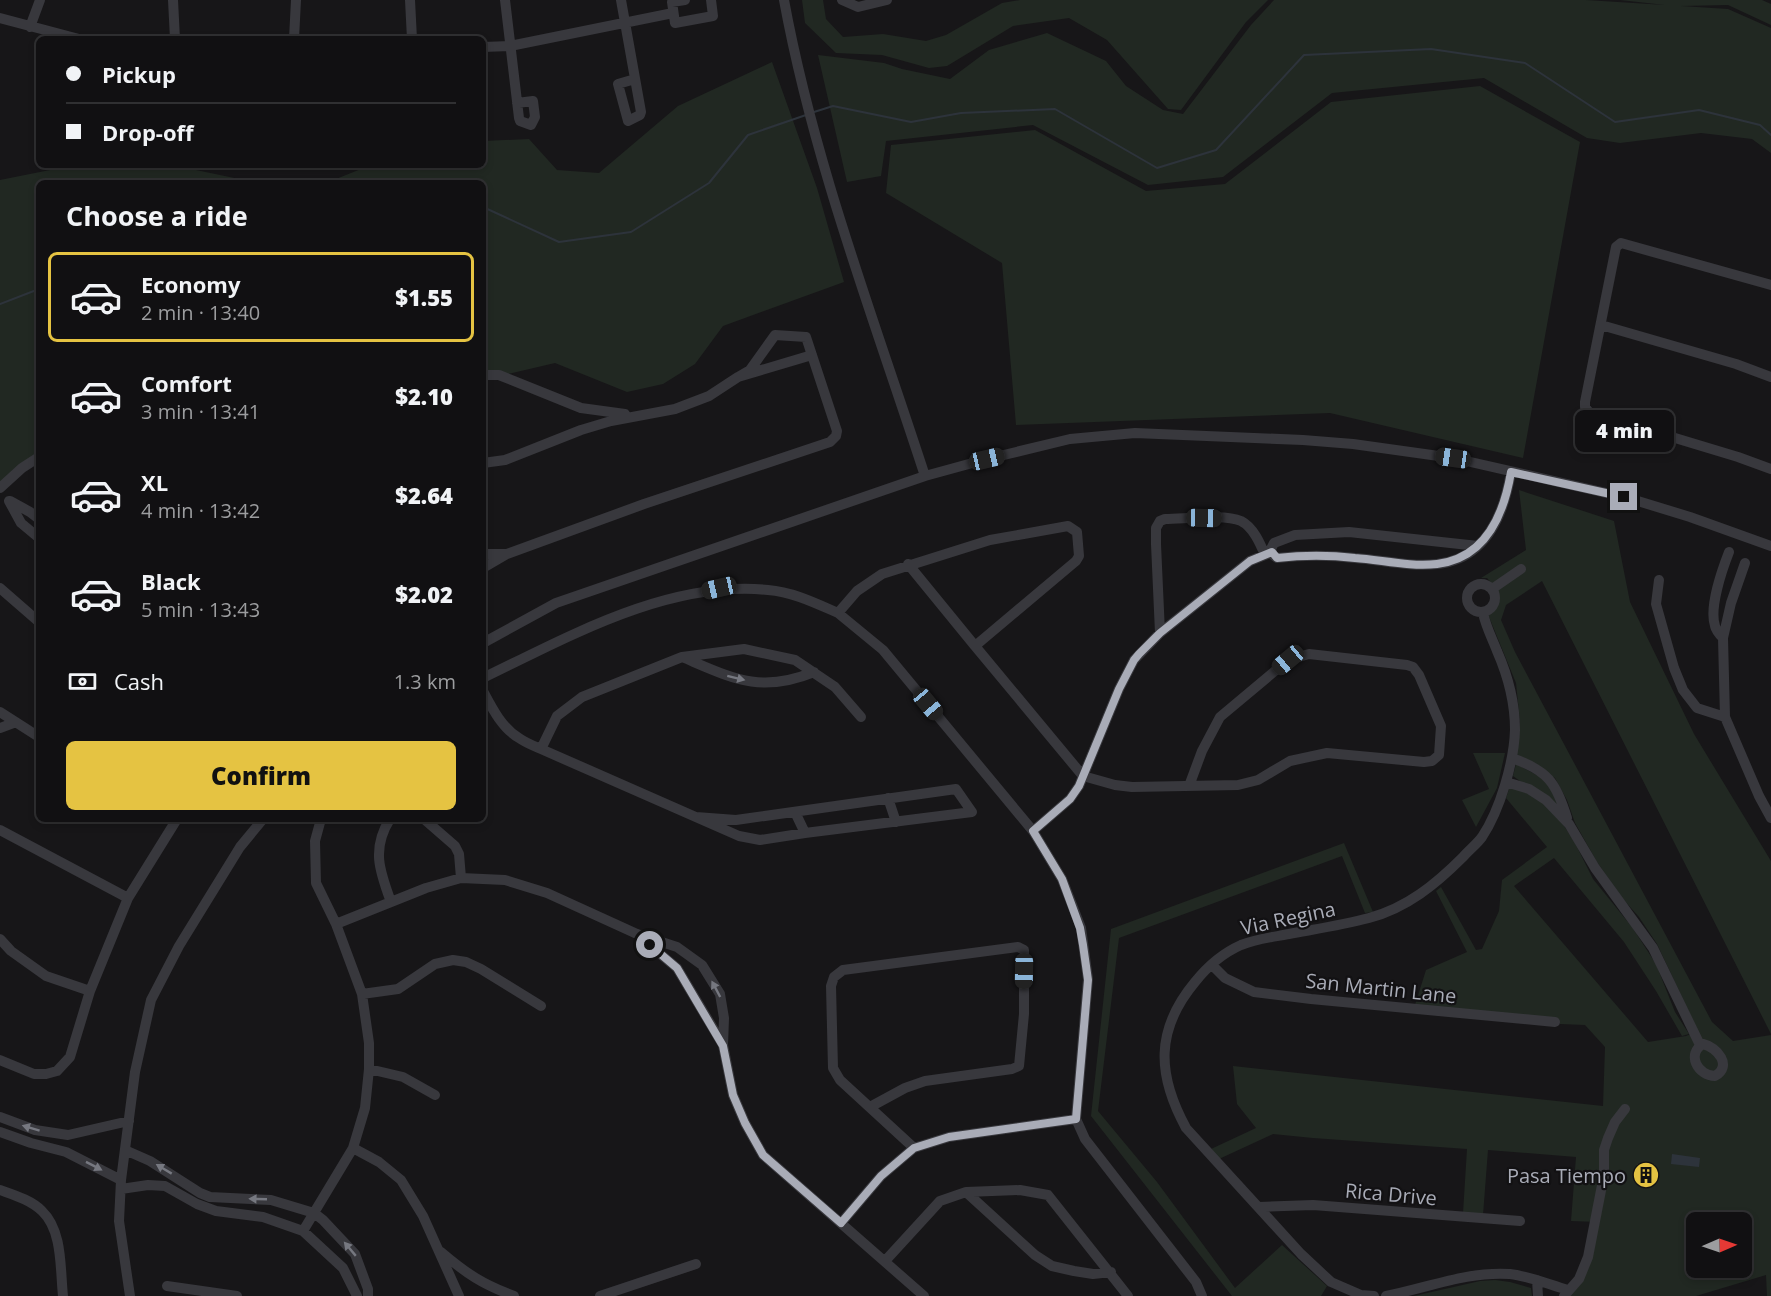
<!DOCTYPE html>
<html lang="en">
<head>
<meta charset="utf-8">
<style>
	body { margin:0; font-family:"Open Sans",sans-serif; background:#1a191b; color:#f1f3f6; height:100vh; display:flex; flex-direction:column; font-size:22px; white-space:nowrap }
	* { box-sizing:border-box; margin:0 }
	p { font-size:20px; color:#9c9d9f }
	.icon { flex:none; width:33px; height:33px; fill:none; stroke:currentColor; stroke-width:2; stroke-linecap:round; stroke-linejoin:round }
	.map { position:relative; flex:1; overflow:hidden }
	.sheet { position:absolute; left:36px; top:180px; width:450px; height:642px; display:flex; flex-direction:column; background:#111012; border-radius:9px; box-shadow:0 3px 9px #0003,0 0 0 2px #303032 }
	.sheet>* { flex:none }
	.hud { position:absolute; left:36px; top:36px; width:450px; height:132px; border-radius:9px; box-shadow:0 3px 9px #0003,0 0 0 2px #303032; display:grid; align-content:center; height:132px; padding:0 30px; background:#111012 }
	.needle { width:39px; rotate:88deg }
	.buttons { position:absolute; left:1686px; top:1212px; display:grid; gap:12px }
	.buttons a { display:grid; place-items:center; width:66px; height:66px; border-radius:9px; background:#111012; box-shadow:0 3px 9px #0003,0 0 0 2px #303032; font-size:30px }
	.end { position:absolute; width:27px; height:27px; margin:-14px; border:8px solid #a9acb7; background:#111; box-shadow:0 0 0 3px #111 }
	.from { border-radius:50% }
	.bubble { position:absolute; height:42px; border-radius:9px; background:#111012; box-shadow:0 3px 9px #0003,0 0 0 2px #303032; font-size:20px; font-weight:800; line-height:42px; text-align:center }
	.car { position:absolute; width:18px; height:36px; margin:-18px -9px; border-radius:8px; box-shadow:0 0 4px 2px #0007; background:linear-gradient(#222 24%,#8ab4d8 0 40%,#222 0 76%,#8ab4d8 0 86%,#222 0) }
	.hud b { display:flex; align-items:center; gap:21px; height:57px; font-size:22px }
	.hud b+b { border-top:2px solid #303032 }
	.hud i { width:15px; height:15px; background:#f1f3f6 }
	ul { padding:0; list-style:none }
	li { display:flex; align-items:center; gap:18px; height:90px; margin:0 12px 9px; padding:0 18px; border:3px solid transparent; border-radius:9px }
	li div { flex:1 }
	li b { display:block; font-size:22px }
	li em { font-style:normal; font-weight:800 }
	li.on { border-color:#e5c342 }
	li>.icon { width:54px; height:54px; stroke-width:1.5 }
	h2 { padding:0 30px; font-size:27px; line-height:72px }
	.pay { display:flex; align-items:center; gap:15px; height:66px; padding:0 30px; font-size:22px }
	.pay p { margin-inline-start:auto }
	.primary-button { display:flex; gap:12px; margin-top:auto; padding:12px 30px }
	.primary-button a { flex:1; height:69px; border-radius:9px; background:#e5c342; color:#111; font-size:24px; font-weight:800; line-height:69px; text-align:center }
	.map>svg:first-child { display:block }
	.green { fill:#212822; fill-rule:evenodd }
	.water { fill:#2d333b }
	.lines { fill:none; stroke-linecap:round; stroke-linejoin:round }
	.stream { stroke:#2d333b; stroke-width:2 }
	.minor { stroke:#38383d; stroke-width:10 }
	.oneway { fill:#767880 }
	.route { stroke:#a9acb7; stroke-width:8 }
	.labels { text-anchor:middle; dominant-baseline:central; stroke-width:4.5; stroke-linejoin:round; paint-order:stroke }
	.street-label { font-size:20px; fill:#a9acb7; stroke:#121113 }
	.poi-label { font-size:20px; fill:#a9acb7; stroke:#121113; text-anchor:end }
</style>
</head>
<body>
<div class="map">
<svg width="1771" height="1296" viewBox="0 0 1771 1296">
	<rect width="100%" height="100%" fill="#171618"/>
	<path class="green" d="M 802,0 L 823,0 L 826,19 L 843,37 L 883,34 L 926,41 L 946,35 L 1002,3 L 1020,0 L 1268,0 L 1246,22 L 1181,110 L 1168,109 L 1107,40 L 1069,18 L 1013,26 L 947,66 L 929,68 L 882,55 L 836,53 L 805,23 Z
		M 1274,0 L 1586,0 L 1665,5 L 1620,0 L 1762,0 L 1771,4 L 1771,25 L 1728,5 L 1681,6 L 1728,9 L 1771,28 L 1771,153 L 1752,139 L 1701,133 L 1620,143 L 1587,138 L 1484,78 L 1332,93 L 1223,177 L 1148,185 L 1033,125 L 886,141 L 881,176 L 847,182 L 818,55 L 884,63 L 902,69 L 950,79 L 989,50 L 1047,33 L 1106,61 L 1126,86 L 1163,110 L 1183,114 L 1251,25 Z
		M 772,62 L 817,188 L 844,282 L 723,326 L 695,364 L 663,384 L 627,392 L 555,363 L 483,380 L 483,183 L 326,183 L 371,165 L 483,165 L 483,141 L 529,139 L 557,170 L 599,173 L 678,106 Z
		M 1480,86 L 1580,142 L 1523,458 L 1330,413 L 1016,425 L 1002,263 L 886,193 L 891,145 L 1035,130 L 1146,191 L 1225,184 L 1331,102 Z
		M 75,165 L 172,165 L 258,183 L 39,183 L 39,454 L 0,490 L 0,180 Z
		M 1519,490 L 1614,521 L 1630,602 L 1694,734 L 1771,861 L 1771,1034 L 1542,581 L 1506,605 L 1501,620 L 1515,652 L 1712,1022 L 1733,1041 L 1771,1035 L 1771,1296 L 1767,1296 L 1766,1275 L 1696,1296 L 1570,1296 L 1598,1222 L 1571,1221 L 1576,1157 L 1488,1150 L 1483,1215 L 1463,1213 L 1467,1149 L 1313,1138 L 1273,1134 L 1219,1159 L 1211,1149 L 1256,1128 L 1237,1104 L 1233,1066 L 1603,1106 L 1605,1047 L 1585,1025 L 1560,1024 L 1559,1019 L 1415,1005 L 1426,970 L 1467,952 L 1436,891 L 1441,887 L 1476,950 L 1482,949 L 1499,911 L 1502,880 L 1547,847 L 1506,798 L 1510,786 L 1528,792 L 1555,812 L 1574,841 L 1593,879 L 1632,927 L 1656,964 L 1675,1012 L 1689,1034 L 1682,1036 L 1656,991 L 1624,942 L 1554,858 L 1514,886 L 1648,1042 L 1686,1036 L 1698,1031 L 1657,944 L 1639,917 L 1622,898 L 1597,862 L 1575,823 L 1567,800 L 1555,778 L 1515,753 L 1520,722 L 1516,683 L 1487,612 L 1493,601 L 1495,587 L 1487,578 L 1481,578 L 1526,550 ZM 1696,1222 L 1742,1222 L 1742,1268 L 1696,1268 Z
		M 1473,753 L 1505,753 L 1497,788 L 1476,827 L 1462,800 L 1489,789 Z
		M 1516,764 L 1546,780 L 1564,813 L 1513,776 Z
		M 1344,843 L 1373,912 L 1365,913 L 1342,856 L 1119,938 L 1098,1111 L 1157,1182 L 1235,1288 L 1282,1245 L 1327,1286 L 1321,1296 L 1232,1296 L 1091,1116 L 1111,929 Z
		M 1495,1280 L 1510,1282 L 1531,1288 L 1532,1296 L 1414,1296 L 1480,1281 Z"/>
	<path class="water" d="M 1672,1154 L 1700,1158 L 1699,1167 L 1671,1164 Z"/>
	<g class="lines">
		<path class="stream" d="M 814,112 L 833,106 L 911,122 L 961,113 L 1055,109 L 1157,168 L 1216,150 L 1304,55 L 1431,49 L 1525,63 L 1615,122 L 1699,110 L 1760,125 L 1771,135
			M 483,207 L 559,242 L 631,232 L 709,183 L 748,135 L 806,115
			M 0,304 L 39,289"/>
		<path class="minor" d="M 173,0 L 175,39
			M 410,0 L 412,39
			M 505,0 L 519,118 L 520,121 L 531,125 L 535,117 L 533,101 L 517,103
			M 621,0 L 641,112 L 640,115 L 628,121 L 618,84 L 635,79
			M 685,0 L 672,2 L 675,23 L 713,16 L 711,0
			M 784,0 C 814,163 874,319 925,476
			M 842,0 L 858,7 L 887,0
			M 0,18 L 79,39
			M 30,27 L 40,0
			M 294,39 L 296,0
			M 483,47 L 510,46 L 673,13
			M 1771,285 L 1621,243 L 1616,247 L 1585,402 L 1585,407 L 1589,412 L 1738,457 L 1771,469
			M 1601,325 L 1736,364 L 1771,377
			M 483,375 L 499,375 L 581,408 L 625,414
			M 483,463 L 505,460 L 581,430 L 611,421 L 675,409 L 709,396 L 738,377 L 812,355
			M 0,488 L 22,468 L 39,457
			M 9,501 L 21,523 L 39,538
			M 10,501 L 30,512 L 39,519
			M 1478,546 L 1349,532 L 1295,535 L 1274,543 L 1271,549 L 1273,555 L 1277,558 C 1304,555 1329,555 1355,558 C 1382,560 1410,567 1437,564 C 1486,559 1504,514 1511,472
			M 1729,552 C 1722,570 1709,608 1715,626 C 1716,631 1720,635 1723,638 L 1725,717 L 1759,796 L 1771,818
			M 483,554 L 507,554
			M 908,564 L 975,646
			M 483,568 L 507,554 L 644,504 L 830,442 L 836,436 L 837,431 L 806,337 L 775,335 L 750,370 L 738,377
			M 1659,580 L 1656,604 L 1674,668 L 1683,690 L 1697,708 L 1725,717
			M1467 598a14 14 0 1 1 28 0a14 14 0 1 1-28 0Z
			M 0,588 L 39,622
			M 1492,589 L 1521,569
			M 838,613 L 883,650 L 1033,831 L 1062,879 L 1081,928 L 1088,979 L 1076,1119 L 1085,1139 L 1196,1282 L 1202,1296
			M 1160,633 L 1156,544 L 1156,528 L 1160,521 L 1165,519 C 1184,519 1225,514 1241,521 C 1253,527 1260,543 1265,555
			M 1723,638 L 1731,603 L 1745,563
			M 483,643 L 556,603 L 925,476 L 987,459 L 1070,439 L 1135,433 L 1303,440 L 1353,444 L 1453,458 L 1628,498 L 1690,517 L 1771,546
			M 682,657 C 732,678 760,694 814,672
			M 483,678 C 570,636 669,580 768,590 C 793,592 815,603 838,613 L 857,591 L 882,574 L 990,540 L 1068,526 L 1077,532 L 1079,556 L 1076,561 L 975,646 L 1083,776 L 1115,785 L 1132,787 L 1238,785 L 1258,780 L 1290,761 L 1327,753 L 1424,762 L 1432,761 L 1439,755 L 1441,726 L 1419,675 L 1413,667 L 1407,665 L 1309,654 L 1288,660 L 1220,717 L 1202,751 L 1189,786
			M 483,691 C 492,708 502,728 519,738 C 526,743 534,746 541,749 L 557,716 L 582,697 L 682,657 L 744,649 L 795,660 L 835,687 L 861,717
			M 0,712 L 39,737
			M 0,728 L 16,722
			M 541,749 L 739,836 L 760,840 L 805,833 L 972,812 L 956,789 L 736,820 L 696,817
			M 1512,758 C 1548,771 1556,782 1567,818
			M 1506,782 L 1529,789 L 1546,800 L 1569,824 L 1595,868 L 1653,948 L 1700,1045
			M 888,798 L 896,822
			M 795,812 L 805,833
			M 390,819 C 371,849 380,872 391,902
			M 424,819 L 455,846 L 459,854 L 461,878
			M 0,830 L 128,898
			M 1033,831 L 1070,799 L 1079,786 L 1119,689 L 1134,660 L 1160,633 L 1250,561 L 1272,552
			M 336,924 L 426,888 L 461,878 L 505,880 L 547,893 L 637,934 L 677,947 L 702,965 L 720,994 L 724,1018 L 723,1045 L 733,1095 L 745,1123 L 763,1155 L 924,1296
			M 640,937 L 677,968 L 723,1045
			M 0,939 L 11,951 L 46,976 L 90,991
			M 1212,965 L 1225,978 L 1254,992 L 1311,999 L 1555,1022
			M 362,994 L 398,989 L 435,964 L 453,960 L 466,962 L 481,969 L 541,1006
			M 1703,1044 C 1717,1047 1733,1066 1715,1076 C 1698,1076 1686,1054 1703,1044 Z
			M 0,1060 L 34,1074 L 46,1074 L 57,1071 L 70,1057 L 90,991 L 128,898 L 177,819
			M 369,1069 L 403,1077 L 435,1095
			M 870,1107 L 905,1088 L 925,1081 L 1012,1069 L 1019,1066 L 1024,1014 L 1024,950 L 1018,947 L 843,970 L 834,977 L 831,986 L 833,1068 L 840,1080 L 914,1148
			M 0,1117 L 35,1130 L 68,1135 L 129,1121
			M 0,1132 L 31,1143 L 66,1152 L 121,1180
			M 353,1148 L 379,1162 L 401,1180 L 423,1216 L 459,1296
			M 125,1150 L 150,1161 L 200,1193 L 210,1197 L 271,1200 L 314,1213 L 323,1220 L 355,1254 L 368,1289 L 368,1296
			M 121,1189 L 148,1185 L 165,1186 L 197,1204 L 216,1211 L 263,1217 L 303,1231 L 343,1268 L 357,1296
			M 0,1190 C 14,1195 31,1200 42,1211 C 63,1231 60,1269 63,1296
			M 966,1192 L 1035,1255 L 1052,1266 L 1074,1271 L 1093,1274 L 1111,1272
			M 1259,1207 L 1313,1205 L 1520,1221
			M 841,1223 L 881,1176 L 914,1148 L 949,1137 L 1076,1119
			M 303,1231 L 353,1148 L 365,1108 L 369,1069 L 369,1043 L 362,994 L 336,924 L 316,883 L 315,841 L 321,819
			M 441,1252 C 467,1274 482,1284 514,1296
			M 885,1261 L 940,1201 L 966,1192 L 1020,1190 L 1048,1195 L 1128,1296
			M 1537,1280 L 1538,1296
			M 167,1286 L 237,1296
			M 130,1296 L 119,1221 L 121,1180 L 135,1072 L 151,1000 L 179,946 L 240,847 L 263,819
			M 600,1296 L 696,1264
			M 1374,1296 L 1361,1295 L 1331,1282 L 1301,1254 L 1186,1128 C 1157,1075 1155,1030 1195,982 C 1207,967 1223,953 1241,945 C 1256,939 1273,937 1289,934 C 1316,929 1343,925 1369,918 C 1407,908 1436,884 1463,857 C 1469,850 1477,844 1482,837 C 1500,810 1514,762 1515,730 C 1515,702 1508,676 1497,651 C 1492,638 1486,627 1483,613
			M 1386,1296 C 1427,1288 1468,1271 1510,1274 C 1529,1276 1550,1285 1568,1290
			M 1564,1296 L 1579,1279 L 1588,1257 L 1604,1175 L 1604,1150 L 1608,1138 L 1615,1122 L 1625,1109"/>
	</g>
	<defs><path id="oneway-solid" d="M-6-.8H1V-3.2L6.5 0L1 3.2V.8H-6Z" transform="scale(1.5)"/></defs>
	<g class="oneway">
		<use href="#oneway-solid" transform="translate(736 678) rotate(14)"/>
		<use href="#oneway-solid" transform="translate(716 989) rotate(-118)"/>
		<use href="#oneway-solid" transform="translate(31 1128) rotate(-163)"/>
		<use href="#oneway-solid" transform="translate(94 1166) rotate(27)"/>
		<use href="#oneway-solid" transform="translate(164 1169) rotate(-149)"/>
		<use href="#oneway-solid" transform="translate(258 1199) rotate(-178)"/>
		<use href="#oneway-solid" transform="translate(350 1249) rotate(-130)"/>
	</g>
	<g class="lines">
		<path class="route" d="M 650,945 L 677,968 L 723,1046 L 733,1095 L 745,1123 L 763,1155 L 841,1223 L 881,1176 L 914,1148 L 949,1137 L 1076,1119 L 1088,980 L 1083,945 L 1080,928 L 1062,879 L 1033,831 L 1070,799 L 1079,786 L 1119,689 L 1134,660 L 1139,654 L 1160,633 L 1250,561 L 1272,552 L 1277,558 C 1304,555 1329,555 1355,558 C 1382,560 1410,567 1437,564 C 1486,558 1504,514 1511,472 L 1624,497"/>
	</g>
	<defs>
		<g id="building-disc" transform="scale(1.35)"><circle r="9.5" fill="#e5c342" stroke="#121113"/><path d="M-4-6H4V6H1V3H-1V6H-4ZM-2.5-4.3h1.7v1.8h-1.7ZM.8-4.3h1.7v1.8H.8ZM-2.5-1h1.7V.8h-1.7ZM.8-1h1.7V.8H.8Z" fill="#111"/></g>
	</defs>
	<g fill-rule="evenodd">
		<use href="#building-disc" x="1646" y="1175"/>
	</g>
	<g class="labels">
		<g class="street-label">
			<text transform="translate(1288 918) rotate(-12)">Via Regina</text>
			<text transform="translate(1381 988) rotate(6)">San Martin Lane</text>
			<text transform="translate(1391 1194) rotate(5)">Rica Drive</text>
		</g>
		<g class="poi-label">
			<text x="1626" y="1175">Pasa Tiempo</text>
		</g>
	</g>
</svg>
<div class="buttons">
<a><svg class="needle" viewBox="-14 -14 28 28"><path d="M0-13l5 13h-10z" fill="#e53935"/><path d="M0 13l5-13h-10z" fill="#9c9d9f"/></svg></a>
</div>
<i class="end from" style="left:650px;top:945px"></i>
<i class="end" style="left:1624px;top:497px"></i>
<div class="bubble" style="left:1575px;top:410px;width:99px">4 min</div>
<i class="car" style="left:1453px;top:458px;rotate:278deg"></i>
<i class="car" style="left:987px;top:459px;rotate:77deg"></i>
<i class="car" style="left:1204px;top:518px;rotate:91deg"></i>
<i class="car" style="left:719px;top:588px;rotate:257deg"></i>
<i class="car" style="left:1288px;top:660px;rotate:230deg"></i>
<i class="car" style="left:928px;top:704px;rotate:140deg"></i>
<i class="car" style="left:1024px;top:971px;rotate:181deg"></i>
<div class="hud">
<b><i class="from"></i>Pickup</b>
<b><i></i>Drop-off</b>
</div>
<section class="sheet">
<h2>Choose a ride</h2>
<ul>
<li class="on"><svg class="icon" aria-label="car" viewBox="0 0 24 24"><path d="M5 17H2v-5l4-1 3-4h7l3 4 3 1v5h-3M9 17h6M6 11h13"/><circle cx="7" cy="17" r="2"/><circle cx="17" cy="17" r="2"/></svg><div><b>Economy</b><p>2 min · 13:40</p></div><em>$1.55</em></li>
<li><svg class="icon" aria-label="car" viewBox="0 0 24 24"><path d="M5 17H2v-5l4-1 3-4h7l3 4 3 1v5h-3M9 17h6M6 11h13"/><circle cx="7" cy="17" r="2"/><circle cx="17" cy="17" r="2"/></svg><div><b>Comfort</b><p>3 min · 13:41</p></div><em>$2.10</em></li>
<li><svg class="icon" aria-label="car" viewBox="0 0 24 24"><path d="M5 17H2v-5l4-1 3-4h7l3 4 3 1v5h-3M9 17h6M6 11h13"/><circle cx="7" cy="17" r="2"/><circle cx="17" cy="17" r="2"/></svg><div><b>XL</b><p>4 min · 13:42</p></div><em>$2.64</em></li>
<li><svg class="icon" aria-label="car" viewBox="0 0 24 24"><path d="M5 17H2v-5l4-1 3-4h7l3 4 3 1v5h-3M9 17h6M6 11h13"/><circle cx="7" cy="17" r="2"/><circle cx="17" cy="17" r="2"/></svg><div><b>Black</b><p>5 min · 13:43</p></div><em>$2.02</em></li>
</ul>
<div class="pay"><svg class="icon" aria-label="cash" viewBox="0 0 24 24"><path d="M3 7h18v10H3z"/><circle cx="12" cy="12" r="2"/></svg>Cash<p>1.3 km</p></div>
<div class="primary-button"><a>Confirm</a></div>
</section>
</div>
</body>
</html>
